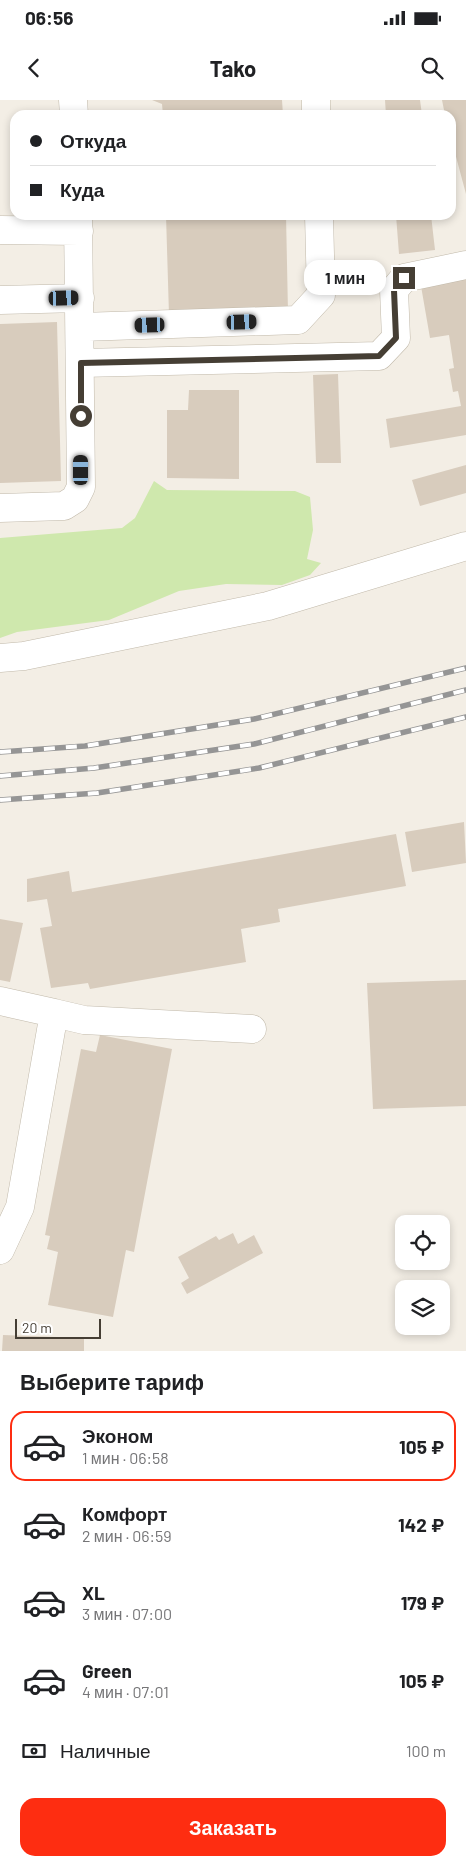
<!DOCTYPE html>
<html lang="ru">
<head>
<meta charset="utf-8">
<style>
	body { margin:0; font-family:Barlow,sans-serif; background:#f2f2f2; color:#202124; height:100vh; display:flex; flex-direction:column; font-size:19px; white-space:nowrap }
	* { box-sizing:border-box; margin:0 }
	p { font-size:16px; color:#757577 }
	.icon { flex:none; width:28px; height:28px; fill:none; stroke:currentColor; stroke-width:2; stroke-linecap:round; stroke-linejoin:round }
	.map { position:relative; height:1251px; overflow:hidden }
	.panel { display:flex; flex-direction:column; background:#fff; flex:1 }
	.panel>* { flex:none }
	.hud { position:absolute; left:10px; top:10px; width:446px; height:110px; border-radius:15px; box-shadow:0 2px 8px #0003; display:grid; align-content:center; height:110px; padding:0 20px; background:#fff }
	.tools { position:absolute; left:395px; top:1115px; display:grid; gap:10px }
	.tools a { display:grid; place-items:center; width:55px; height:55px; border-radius:10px; background:#fff; box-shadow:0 2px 8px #0003; font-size:25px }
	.scale { position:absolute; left:15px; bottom:12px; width:86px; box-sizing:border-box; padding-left:5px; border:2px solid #453e34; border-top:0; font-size:14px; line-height:18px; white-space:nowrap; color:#453e34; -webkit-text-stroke:4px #fff; paint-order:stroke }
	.end { position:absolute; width:22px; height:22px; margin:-11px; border:6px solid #453e34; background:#fff; box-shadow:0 0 0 2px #fff }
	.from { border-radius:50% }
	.bubble { position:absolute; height:35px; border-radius:15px; background:#fff; box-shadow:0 2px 8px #0003; font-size:16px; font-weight:700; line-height:35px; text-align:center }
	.car { position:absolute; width:15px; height:30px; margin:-15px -8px; border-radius:6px; box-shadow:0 0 4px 1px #0007; background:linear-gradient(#222 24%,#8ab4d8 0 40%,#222 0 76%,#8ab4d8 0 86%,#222 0) }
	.hud b { display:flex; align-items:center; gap:18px; height:48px; font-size:19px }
	.hud b+b { border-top:1px solid #e0e0e0 }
	.hud i { width:12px; height:12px; background:#202124 }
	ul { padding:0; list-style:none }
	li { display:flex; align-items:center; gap:15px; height:70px; margin:0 10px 8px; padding:0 10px; border:2px solid transparent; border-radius:15px }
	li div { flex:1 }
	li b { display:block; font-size:19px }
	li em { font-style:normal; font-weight:700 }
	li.selected { border-color:#fe2d11 }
	li>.icon { width:45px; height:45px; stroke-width:1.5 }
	h2 { padding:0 20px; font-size:22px; line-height:60px }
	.pay { display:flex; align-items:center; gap:12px; height:55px; padding:0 20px; font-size:19px }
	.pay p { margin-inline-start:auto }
	.action { display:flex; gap:10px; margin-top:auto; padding:10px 20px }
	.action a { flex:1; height:58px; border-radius:15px; background:#fe2d11; color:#fff; font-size:20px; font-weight:700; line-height:58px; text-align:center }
	.status { display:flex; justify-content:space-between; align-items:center; height:35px; padding:0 25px; background:#fff; direction:ltr }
	.status svg { height:14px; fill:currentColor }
	header { display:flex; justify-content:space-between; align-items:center; height:65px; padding:0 20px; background:#fff; font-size:22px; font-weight:700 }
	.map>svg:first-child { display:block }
	.green { fill:#cfe8ad }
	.building { fill:#d8ccbd }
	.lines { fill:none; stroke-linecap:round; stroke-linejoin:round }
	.minor-casing { stroke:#c1b9aa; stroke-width:29 }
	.minor { stroke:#fff; stroke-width:28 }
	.rail-casing { stroke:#959595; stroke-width:5.5 }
	.rail { stroke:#fff; stroke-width:4; stroke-dasharray:11; stroke-linecap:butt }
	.route { stroke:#453e34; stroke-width:6 }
</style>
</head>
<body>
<div class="status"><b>06:56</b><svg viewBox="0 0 49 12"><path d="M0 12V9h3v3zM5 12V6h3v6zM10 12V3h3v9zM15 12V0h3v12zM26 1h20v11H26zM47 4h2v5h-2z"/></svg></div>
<header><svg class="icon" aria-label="back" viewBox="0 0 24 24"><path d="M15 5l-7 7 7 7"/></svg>Tako<svg class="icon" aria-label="search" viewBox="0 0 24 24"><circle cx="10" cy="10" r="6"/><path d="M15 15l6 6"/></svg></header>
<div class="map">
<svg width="466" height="1251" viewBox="0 0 466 1251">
	<rect width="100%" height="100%" fill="#f3eee5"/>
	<path class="green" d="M 154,381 L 167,390 L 295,391 L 310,397 L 313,430 L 307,459 L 321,463 L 310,475 L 282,485 L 226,484 L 179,491 L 109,520 L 17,532 L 0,538 L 0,438 L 122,428 L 135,418 Z"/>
	<path class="building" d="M 152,0 L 282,0 L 283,15 L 163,15 L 162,4 Z
		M 385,0 L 420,0 L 422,15 L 386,15 Z
		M 442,0 L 466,0 L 466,94 L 451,38 L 451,15 L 445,15 Z
		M 166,115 L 286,115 L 288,212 L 169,215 Z
		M 396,115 L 431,115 L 435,150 L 399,154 Z
		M 466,179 L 466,335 L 390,348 L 386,319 L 461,306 L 458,291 L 453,292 L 449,269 L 454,268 L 449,235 L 430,238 L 421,186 Z
		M 57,222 L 61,381 L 0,383 L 0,224 Z
		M 338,274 L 341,363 L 316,363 L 313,275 Z
		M 189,290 L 239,290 L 239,379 L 167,378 L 167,310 L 188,310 Z
		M 466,365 L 466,393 L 420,406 L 412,380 Z
		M 464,722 L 466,763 L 412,772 L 405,732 Z
		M 396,734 L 406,786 L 278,809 L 280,822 L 241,829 L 246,862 L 90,889 L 88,883 L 51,888 L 40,828 L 52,826 L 47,799 L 27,802 L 27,779 L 69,771 L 72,792 Z
		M 0,819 L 23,823 L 10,882 L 0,880 Z
		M 466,880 L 466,1006 L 373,1009 L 367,883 Z
		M 100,935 L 172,949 L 134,1152 L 126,1150 L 113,1217 L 48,1205 L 58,1152 L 47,1149 L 50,1136 L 45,1135 L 81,949 L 96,952 Z
		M 233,1133 L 238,1144 L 254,1135 L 263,1153 L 187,1194 L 181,1183 L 189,1178 L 178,1157 L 216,1136 L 219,1140 Z
		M 3,1235 L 84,1238 L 84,1251 L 2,1251 Z"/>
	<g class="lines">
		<g class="minor-casing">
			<path id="minor" d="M 73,0 L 74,15
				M 316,0 L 316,15
				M 0,130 L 79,131
				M 0,200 L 80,198
				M 81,227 L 298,220 L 321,195 L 319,115
				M 81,263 L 379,256 L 396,238 L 394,190 L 404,178 L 466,165
				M 0,408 L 64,406 L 75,399 L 81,387 L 78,115
				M 0,558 L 24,556 L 268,506 L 466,446
				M 0,901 L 54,913
				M 0,1150 L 20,1107 L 54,913 L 84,920 L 252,929"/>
		</g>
		<use href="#minor" class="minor"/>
		<g class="rail-casing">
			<path id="rail" d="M 0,652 L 85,646 L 254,619 L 466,568
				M 0,676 L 94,668 L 254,644 L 466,590
				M 0,700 L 97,693 L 259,668 L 466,617"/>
		</g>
		<use href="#rail" class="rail"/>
	</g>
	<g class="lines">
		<path class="route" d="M 81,316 L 81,263 L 379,256 L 396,238 L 394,190 L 404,178"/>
	</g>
</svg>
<div class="tools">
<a><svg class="icon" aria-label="locate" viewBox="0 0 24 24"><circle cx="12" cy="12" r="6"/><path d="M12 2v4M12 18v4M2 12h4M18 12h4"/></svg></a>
<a><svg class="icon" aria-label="layers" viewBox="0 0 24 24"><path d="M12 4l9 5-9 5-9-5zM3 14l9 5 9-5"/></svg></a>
</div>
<div class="scale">20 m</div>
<i class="end from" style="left:81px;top:316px"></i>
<i class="end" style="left:404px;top:178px"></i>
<div class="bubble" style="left:304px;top:160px;width:82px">1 мин</div>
<i class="car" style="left:64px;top:198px;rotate:88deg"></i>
<i class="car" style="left:242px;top:222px;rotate:88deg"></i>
<i class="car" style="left:150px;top:225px;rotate:268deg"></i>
<i class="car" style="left:81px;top:370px;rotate:0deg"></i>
<div class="hud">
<b><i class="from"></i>Откуда</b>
<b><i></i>Куда</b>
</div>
</div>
<section class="panel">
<h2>Выберите тариф</h2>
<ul>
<li class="selected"><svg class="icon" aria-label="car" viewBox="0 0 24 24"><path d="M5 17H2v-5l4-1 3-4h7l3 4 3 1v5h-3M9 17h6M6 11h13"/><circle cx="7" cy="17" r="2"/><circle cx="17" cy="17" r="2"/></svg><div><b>Эконом</b><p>1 мин · 06:58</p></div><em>105 ₽</em></li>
<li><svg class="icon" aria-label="car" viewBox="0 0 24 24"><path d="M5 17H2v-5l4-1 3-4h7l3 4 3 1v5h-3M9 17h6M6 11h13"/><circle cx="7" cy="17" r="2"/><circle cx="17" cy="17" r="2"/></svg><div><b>Комфорт</b><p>2 мин · 06:59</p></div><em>142 ₽</em></li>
<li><svg class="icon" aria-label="car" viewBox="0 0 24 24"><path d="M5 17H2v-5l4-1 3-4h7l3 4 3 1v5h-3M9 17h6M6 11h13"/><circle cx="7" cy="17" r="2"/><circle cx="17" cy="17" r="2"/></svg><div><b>XL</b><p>3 мин · 07:00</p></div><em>179 ₽</em></li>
<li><svg class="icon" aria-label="car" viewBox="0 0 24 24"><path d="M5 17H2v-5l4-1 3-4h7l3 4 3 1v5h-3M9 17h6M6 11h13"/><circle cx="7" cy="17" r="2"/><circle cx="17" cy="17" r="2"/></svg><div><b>Green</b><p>4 мин · 07:01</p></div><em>105 ₽</em></li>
</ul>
<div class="pay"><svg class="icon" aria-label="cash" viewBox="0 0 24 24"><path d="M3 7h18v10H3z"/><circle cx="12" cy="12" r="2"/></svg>Наличные<p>100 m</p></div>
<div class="action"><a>Заказать</a></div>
</section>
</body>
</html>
